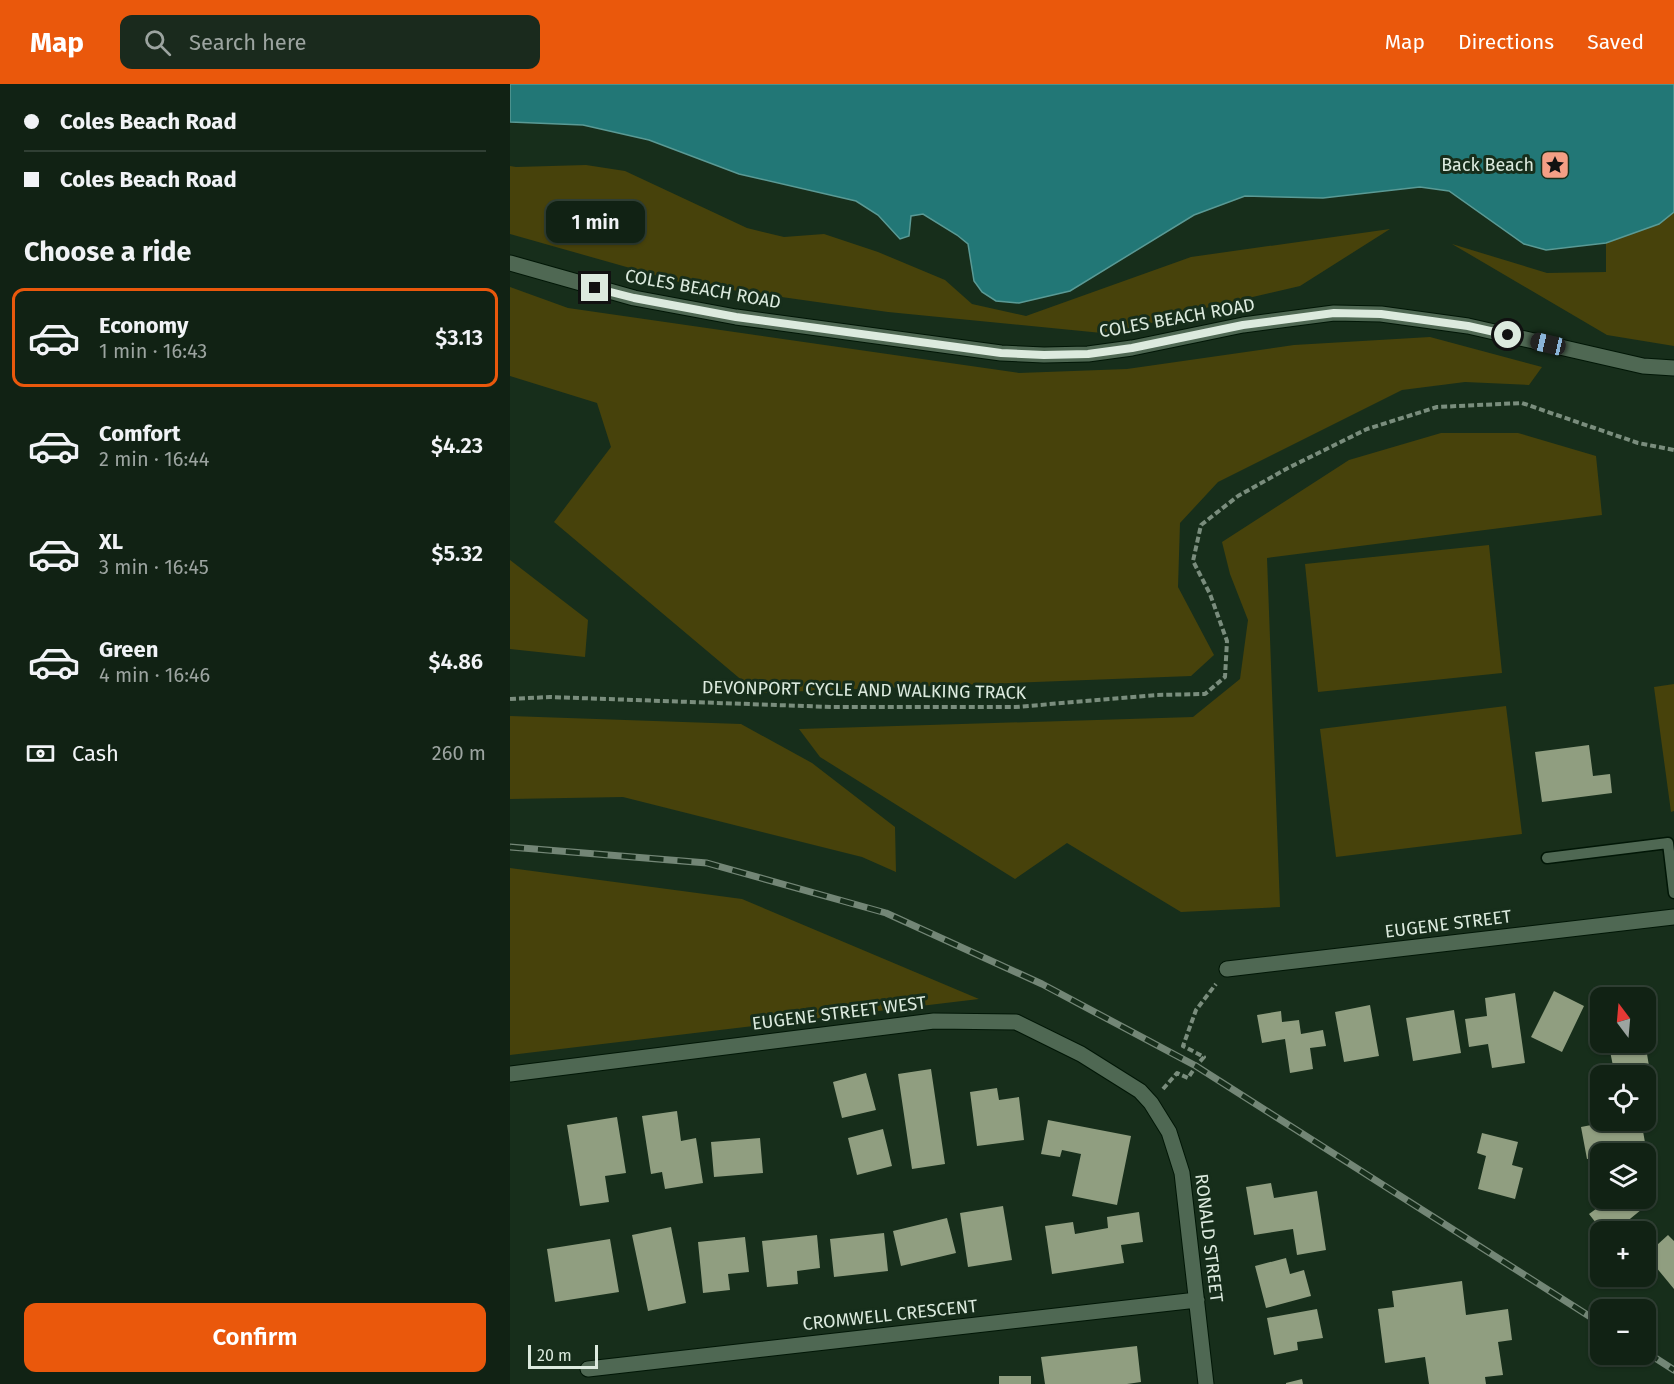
<!DOCTYPE html>
<html lang="en">
<head>
<meta charset="utf-8">
<style>
	body { margin:0; font-family:"Fira Sans",sans-serif; background:#1a2a1d; color:#f1f3f6; height:100vh; display:flex; flex-direction:column; font-size:22px; white-space:nowrap }
	* { box-sizing:border-box; margin:0 }
	p { font-size:20px; color:#9ca4a0 }
	.icon { flex:none; width:33px; height:33px; fill:none; stroke:currentColor; stroke-width:2; stroke-linecap:round; stroke-linejoin:round }
	.map { position:relative; flex:1; overflow:hidden }
	.side { display:flex; flex-direction:column; background:#112214; width:510px }
	.side>* { flex:none }
	.hud { display:grid; align-content:center; height:132px; padding:0 24px; background:#112214 }
	.needle { width:39px; rotate:344deg }
	.controls { position:absolute; left:1080px; top:903px; display:grid; gap:12px }
	.controls a { display:grid; place-items:center; width:66px; height:66px; border-radius:12px; background:#112214; box-shadow:0 2px 4px #0004,0 0 0 2px #303f34; font-size:30px }
	.scale { position:absolute; left:18px; bottom:15px; width:70px; box-sizing:border-box; padding-left:6px; border:3px solid #dceade; border-top:0; font-size:16px; line-height:21px; white-space:nowrap; color:#dceade; -webkit-text-stroke:4px #172e1b; paint-order:stroke }
	.end { position:absolute; width:27px; height:27px; margin:-14px; border:8px solid #dceade; background:#111; box-shadow:0 0 0 3px #111 }
	.from { border-radius:50% }
	.bubble { position:absolute; height:42px; border-radius:12px; background:#112214; box-shadow:0 2px 4px #0004,0 0 0 2px #303f34; font-size:20px; font-weight:600; line-height:42px; text-align:center }
	.car { position:absolute; width:18px; height:36px; margin:-18px -9px; border-radius:8px; box-shadow:0 0 4px 2px #0007; background:linear-gradient(#222 24%,#8ab4d8 0 40%,#222 0 76%,#8ab4d8 0 86%,#222 0) }
	.hud b { display:flex; align-items:center; gap:21px; height:57px; font-size:22px }
	.hud b+b { border-top:2px solid #303f34 }
	.hud i { width:15px; height:15px; background:#f1f3f6 }
	ul { padding:0; list-style:none }
	li { display:flex; align-items:center; gap:18px; height:99px; margin:0 12px 9px; padding:0 12px; border:3px solid transparent; border-radius:12px }
	li div { flex:1 }
	li b { display:block; font-size:22px }
	li em { font-style:normal; font-weight:600 }
	li.on { border-color:#ea580c }
	li>.icon { width:54px; height:54px; stroke-width:1.5 }
	h2 { padding:0 24px; font-size:27px; line-height:72px }
	.pay { display:flex; align-items:center; gap:15px; height:66px; padding:0 24px; font-size:22px }
	.pay p { margin-inline-start:auto }
	.cta { display:flex; gap:12px; margin-top:auto; padding:12px 24px }
	.cta a { flex:1; height:69px; border-radius:12px; background:#ea580c; color:#fff; font-size:24px; font-weight:600; line-height:69px; text-align:center }
	header { display:flex; align-items:center; gap:36px; box-sizing:border-box; height:84px; padding:0 30px; background:#ea580c; color:#fff }
	header strong { font-size:28px }
	nav { display:flex; gap:33px; margin-inline-start:auto; font-size:21px }
	.search { width:420px; height:54px; background:#1a2a1d; display:flex; align-items:center; gap:15px; box-sizing:border-box; padding:0 21px; border-radius:12px; color:#9ca4a0; font-size:22px }
	main { display:flex; flex:1; min-height:0 }
	.map>svg:first-child { display:block }
	.green { fill:#47420b }
	.water { fill:#227776; stroke:#5a9a95; stroke-width:1.5 }
	.building { fill:#909e80 }
	.lines { fill:none; stroke-linecap:round; stroke-linejoin:round }
	.service-casing { stroke:#011606; stroke-width:13 }
	.minor-casing { stroke:#011606; stroke-width:17 }
	.tertiary-casing { stroke:#011606; stroke-width:17 }
	.path { stroke:#7a8d7d; stroke-width:4; stroke-dasharray:6 3; stroke-linecap:butt }
	.service { stroke:#4f6853; stroke-width:10 }
	.minor { stroke:#4f6853; stroke-width:15 }
	.tertiary { stroke:#4f6853; stroke-width:15 }
	.rail-casing { stroke:#738676; stroke-width:7 }
	.rail { stroke:#172e1b; stroke-width:4.5; stroke-dasharray:14; stroke-linecap:butt }
	.route { stroke:#dceade; stroke-width:8 }
	.labels { text-anchor:middle; dominant-baseline:central; stroke-width:6; stroke-linejoin:round; paint-order:stroke }
	.poi-label { font-size:18px; fill:#dceade; stroke:#172e1b; text-anchor:end }
	.street-label { font-size:18px; fill:#dceade; stroke:#172e1b }
</style>
</head>
<body>
<header>
<strong>Map</strong>
<div class="search"><svg class="icon" aria-label="search" viewBox="0 0 24 24"><circle cx="10" cy="10" r="6"/><path d="M15 15l6 6"/></svg>Search here</div>
<nav><a>Map</a><a>Directions</a><a>Saved</a></nav>
</header>
<main>
<section class="side">
<div class="hud">
<b><i class="from"></i>Coles Beach Road</b>
<b><i></i>Coles Beach Road</b>
</div>
<h2>Choose a ride</h2>
<ul>
<li class="on"><svg class="icon" aria-label="car" viewBox="0 0 24 24"><path d="M5 17H2v-5l4-1 3-4h7l3 4 3 1v5h-3M9 17h6M6 11h13"/><circle cx="7" cy="17" r="2"/><circle cx="17" cy="17" r="2"/></svg><div><b>Economy</b><p>1 min · 16:43</p></div><em>$3.13</em></li>
<li><svg class="icon" aria-label="car" viewBox="0 0 24 24"><path d="M5 17H2v-5l4-1 3-4h7l3 4 3 1v5h-3M9 17h6M6 11h13"/><circle cx="7" cy="17" r="2"/><circle cx="17" cy="17" r="2"/></svg><div><b>Comfort</b><p>2 min · 16:44</p></div><em>$4.23</em></li>
<li><svg class="icon" aria-label="car" viewBox="0 0 24 24"><path d="M5 17H2v-5l4-1 3-4h7l3 4 3 1v5h-3M9 17h6M6 11h13"/><circle cx="7" cy="17" r="2"/><circle cx="17" cy="17" r="2"/></svg><div><b>XL</b><p>3 min · 16:45</p></div><em>$5.32</em></li>
<li><svg class="icon" aria-label="car" viewBox="0 0 24 24"><path d="M5 17H2v-5l4-1 3-4h7l3 4 3 1v5h-3M9 17h6M6 11h13"/><circle cx="7" cy="17" r="2"/><circle cx="17" cy="17" r="2"/></svg><div><b>Green</b><p>4 min · 16:46</p></div><em>$4.86</em></li>
</ul>
<div class="pay"><svg class="icon" aria-label="cash" viewBox="0 0 24 24"><path d="M3 7h18v10H3z"/><circle cx="12" cy="12" r="2"/></svg>Cash<p>260 m</p></div>
<div class="cta"><a>Confirm</a></div>
</section>
<div class="map">
<svg width="1164" height="1300" viewBox="0 0 1164 1300">
	<rect width="100%" height="100%" fill="#172e1b"/>
	<path class="green" d="M 76,81 L 115,87 L 237,144 L 274,153 L 314,150 L 368,168 L 435,196 L 462,220 L 516,232 L 681,173 L 880,145 L 790,202 L 691,225 L 602,250 L 378,228 L 173,199 L 0,150 L 0,82 L 6,83 Z
		M 1164,128 L 1164,262 L 1097,251 L 942,160 L 1037,189 L 1096,188 L 1096,159 L 1148,140 Z
		M 0,203 L 58,224 L 509,289 L 617,285 L 784,261 L 920,253 L 1032,283 L 1019,301 L 955,298 L 892,306 L 708,398 L 670,439 L 668,503 L 704,571 L 681,592 L 247,609 L 44,438 L 101,363 L 87,319 L 0,292 Z
		M 931,349 L 1008,349 L 1086,372 L 1092,431 L 757,474 L 770,823 L 671,828 L 557,759 L 505,795 L 310,673 L 289,645 L 683,633 L 730,595 L 738,536 L 720,490 L 712,458 L 839,376 Z
		M 979,461 L 992,589 L 808,608 L 795,480 Z
		M 0,476 L 78,536 L 75,573 L 0,565 Z
		M 1164,600 L 1164,727 L 1161,728 L 1144,603 Z
		M 996,622 L 1012,750 L 826,773 L 810,645 Z
		M 0,632 L 231,640 L 302,679 L 385,743 L 386,788 L 352,773 L 113,713 L 0,715 Z
		M 0,784 L 232,815 L 469,915 L 0,971 Z"/>
	<path class="water" d="M 0,0 L 1164,0 L 1164,128 L 1149,140 L 1096,159 L 1036,166 L 1014,160 L 939,107 L 910,103 L 813,114 L 735,112 L 684,131 L 560,207 L 509,219 L 486,217 L 472,208 L 464,197 L 458,160 L 447,151 L 413,130 L 401,132 L 399,152 L 390,155 L 368,131 L 346,117 L 229,90 L 139,56 L 73,41 L 0,38 Z"/>
	<path class="building" d="M 1079,661 L 1083,692 L 1100,690 L 1102,709 L 1032,718 L 1025,668 Z
		M 1044,907 L 1074,922 L 1052,968 L 1021,953 Z
		M 1005,909 L 1015,979 L 982,984 L 978,960 L 959,963 L 955,935 L 977,932 L 975,914 Z
		M 860,921 L 869,972 L 834,978 L 825,928 Z
		M 944,926 L 951,969 L 903,977 L 896,934 Z
		M 771,927 L 772,938 L 789,936 L 791,950 L 813,946 L 816,962 L 800,964 L 803,985 L 780,989 L 775,955 L 752,959 L 747,931 Z
		M 1090,943 L 1090,958 L 1135,958 L 1141,994 L 1136,995 L 1136,992 L 1105,992 L 1099,962 L 1088,964 L 1084,944 Z
		M 421,985 L 435,1080 L 402,1085 L 388,990 Z
		M 356,989 L 366,1026 L 332,1034 L 323,998 Z
		M 487,1004 L 489,1016 L 509,1013 L 514,1056 L 467,1062 L 460,1008 Z
		M 167,1027 L 171,1057 L 186,1054 L 193,1099 L 155,1105 L 152,1088 L 141,1090 L 132,1032 Z
		M 107,1033 L 116,1089 L 95,1092 L 99,1118 L 70,1122 L 57,1041 Z
		M 538,1036 L 621,1052 L 607,1121 L 562,1112 L 571,1070 L 552,1066 L 550,1073 L 531,1070 Z
		M 1107,1036 L 1131,1036 L 1136,1064 L 1108,1070 L 1090,1070 L 1090,1073 L 1077,1075 L 1071,1043 Z
		M 373,1045 L 382,1082 L 347,1091 L 338,1054 Z
		M 972,1049 L 1008,1058 L 1002,1081 L 1013,1084 L 1005,1115 L 968,1105 L 976,1072 L 967,1069 Z
		M 250,1054 L 253,1089 L 204,1093 L 201,1058 Z
		M 761,1099 L 764,1114 L 807,1107 L 816,1166 L 787,1171 L 783,1145 L 744,1151 L 736,1103 Z
		M 1090,1104 L 1090,1114 L 1132,1114 L 1137,1121 L 1104,1148 L 1093,1148 L 1079,1130 L 1090,1122 L 1081,1111 Z
		M 493,1122 L 502,1176 L 458,1183 L 450,1129 Z
		M 629,1128 L 633,1158 L 611,1161 L 614,1179 L 542,1190 L 535,1142 L 563,1138 L 565,1150 L 598,1144 L 597,1133 Z
		M 437,1134 L 446,1169 L 391,1182 L 383,1147 Z
		M 161,1143 L 176,1219 L 138,1227 L 122,1151 Z
		M 374,1149 L 378,1187 L 324,1193 L 320,1155 Z
		M 307,1151 L 310,1184 L 287,1187 L 288,1200 L 257,1203 L 252,1157 Z
		M 1158,1151 L 1164,1157 L 1164,1205 L 1136,1171 Z
		M 235,1153 L 239,1188 L 218,1190 L 220,1206 L 193,1209 L 188,1158 Z
		M 100,1155 L 109,1208 L 45,1218 L 37,1165 Z
		M 776,1174 L 780,1190 L 794,1186 L 801,1212 L 756,1224 L 745,1182 Z
		M 952,1197 L 956,1231 L 998,1225 L 1002,1256 L 988,1258 L 993,1291 L 975,1293 L 976,1300 L 919,1300 L 915,1273 L 875,1279 L 868,1225 L 884,1223 L 882,1207 Z
		M 807,1225 L 813,1254 L 787,1258 L 788,1266 L 764,1271 L 757,1234 Z
		M 627,1262 L 631,1298 L 617,1300 L 535,1300 L 531,1273 Z
		M 489,1292 L 521,1292 L 521,1300 L 489,1300 Z
		M 792,1295 L 793,1300 L 776,1300 L 776,1299 Z"/>
	<g class="lines">
		<g class="service-casing">
			<path id="service" d="M 1037,774 L 1158,759 L 1164,809"/>
		</g>
		<g class="minor-casing">
			<path id="minor" d="M 717,885 L 1164,833
				M 0,990 L 424,937 L 506,938 L 571,970 L 630,1007 L 641,1019 L 659,1048 L 672,1089 L 696,1300
				M 78,1285 L 687,1216"/>
		</g>
		<g class="tertiary-casing">
			<path id="tertiary" d="M 0,179 L 124,214 L 226,233 L 491,269 L 534,271 L 578,270 L 622,264 L 733,241 L 824,229 L 871,230 L 958,242 L 1133,282 L 1164,284"/>
		</g>
		<path class="path" d="M 0,615 L 40,613 L 322,623 L 506,623 L 646,611 L 695,610 L 715,593 L 717,557 L 700,510 L 683,477 L 691,441 L 728,412 L 778,384 L 857,345 L 927,323 L 1012,319 L 1128,359 L 1164,366
			M 653,1005 L 667,989 L 678,994 L 686,982 L 694,973 L 673,962 L 686,926 L 706,900"/>
		<use href="#service" class="service"/>
		<use href="#minor" class="minor"/>
		<use href="#tertiary" class="tertiary"/>
		<g class="rail-casing">
			<path id="rail" d="M 0,763 L 197,779 L 376,829 L 532,900 L 686,982 L 1090,1239
				M 1136,1268 L 1164,1286"/>
		</g>
		<use href="#rail" class="rail"/>
	</g>
	<g class="lines">
		<path class="route" d="M 85,204 L 124,214 L 226,233 L 491,269 L 534,271 L 578,270 L 622,264 L 733,241 L 824,229 L 871,230 L 958,242 L 998,251"/>
	</g>
	<defs>
		<g id="sight-square" transform="scale(1.5)"><rect x="-9" y="-9" width="18" height="18" rx="4" fill="#f39f85" stroke="#172e1b"/><path d="M0-6L1.8-2.2L6-1.7L2.9 1.2L3.7 5.4L0 3.3L-3.7 5.4L-2.9 1.2L-6-1.7L-1.8-2.2Z" fill="#111"/></g>
	</defs>
	<g fill-rule="evenodd">
		<use href="#sight-square" x="1045" y="81"/>
	</g>
	<g class="labels">
		<g class="poi-label">
			<text x="1024" y="81">Back Beach</text>
		</g>
		<g class="street-label">
			<text transform="translate(193 205) rotate(10)">COLES BEACH ROAD</text>
			<text transform="translate(667 234) rotate(-10)">COLES BEACH ROAD</text>
			<text transform="translate(354 606) rotate(1)">DEVONPORT CYCLE AND WALKING TRACK</text>
			<text transform="translate(938 840) rotate(-7)">EUGENE STREET</text>
			<text transform="translate(329 929) rotate(-7)">EUGENE STREET WEST</text>
			<text transform="translate(699 1154) rotate(83)">RONALD STREET</text>
			<text transform="translate(380 1231) rotate(-6)">CROMWELL CRESCENT</text>
		</g>
	</g>
</svg>
<div class="controls">
<a><svg class="needle" viewBox="-14 -14 28 28"><path d="M0-13l5 13h-10z" fill="#e53935"/><path d="M0 13l5-13h-10z" fill="#9ca4a0"/></svg></a>
<a><svg class="icon" aria-label="locate" viewBox="0 0 24 24"><circle cx="12" cy="12" r="6"/><path d="M12 2v4M12 18v4M2 12h4M18 12h4"/></svg></a>
<a><svg class="icon" aria-label="layers" viewBox="0 0 24 24"><path d="M12 4l9 5-9 5-9-5zM3 14l9 5 9-5"/></svg></a>
<a>+</a>
<a>−</a>
</div>
<div class="scale">20 m</div>
<i class="end from" style="left:998px;top:251px"></i>
<i class="end" style="left:85px;top:204px"></i>
<div class="bubble" style="left:36px;top:117px;width:99px">1 min</div>
<i class="car" style="left:1038px;top:260px;rotate:283deg"></i>
</div>
</main>
</body>
</html>
